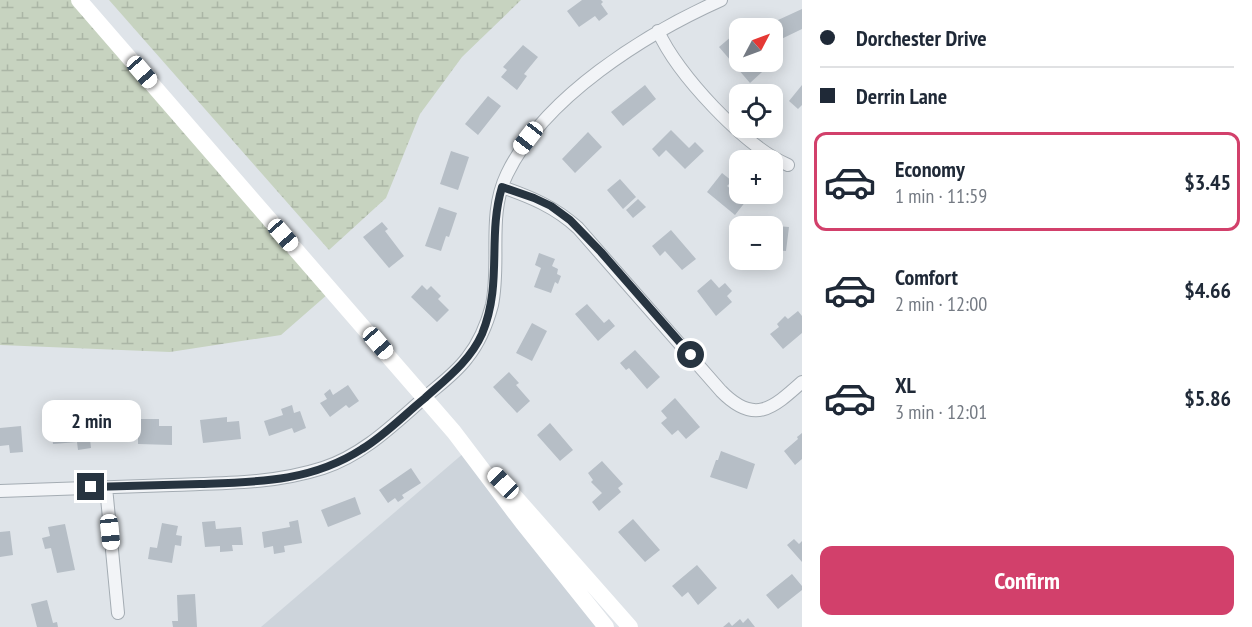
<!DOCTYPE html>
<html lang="en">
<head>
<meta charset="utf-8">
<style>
	body { margin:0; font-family:"PT Sans Narrow",sans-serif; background:#f6f6f7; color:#1f2937; height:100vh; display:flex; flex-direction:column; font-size:22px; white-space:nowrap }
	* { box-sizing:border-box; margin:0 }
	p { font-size:20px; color:#747a83 }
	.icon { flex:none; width:33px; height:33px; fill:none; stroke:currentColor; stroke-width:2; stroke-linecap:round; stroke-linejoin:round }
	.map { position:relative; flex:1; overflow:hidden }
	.side { display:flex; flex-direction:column; background:#fff; width:450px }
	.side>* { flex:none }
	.hud { display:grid; align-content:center; height:132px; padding:0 18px; background:#fff }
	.needle { width:39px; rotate:49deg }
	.buttons { position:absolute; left:729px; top:18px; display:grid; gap:12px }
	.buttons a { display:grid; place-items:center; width:54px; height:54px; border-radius:12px; background:#fff; box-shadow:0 3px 15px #0003; font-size:30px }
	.end { position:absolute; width:27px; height:27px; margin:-14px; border:8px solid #273440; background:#fff; box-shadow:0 0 0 3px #fff }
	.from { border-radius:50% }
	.bubble { position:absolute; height:42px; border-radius:12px; background:#fff; box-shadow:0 3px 15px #0003; font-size:20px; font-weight:800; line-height:42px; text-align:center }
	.car { position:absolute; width:18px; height:36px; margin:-18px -9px; border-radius:8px; box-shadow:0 0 4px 2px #0007; background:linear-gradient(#fff 24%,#345 0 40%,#fff 0 76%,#345 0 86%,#fff 0) }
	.hud b { display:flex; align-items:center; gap:21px; height:57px; font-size:22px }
	.hud b+b { border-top:2px solid #e0e1e3 }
	.hud i { width:15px; height:15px; background:#1f2937 }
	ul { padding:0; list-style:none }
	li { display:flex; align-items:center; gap:18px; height:99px; margin:0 12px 9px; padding:0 6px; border:3px solid transparent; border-radius:12px }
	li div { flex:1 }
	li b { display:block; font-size:22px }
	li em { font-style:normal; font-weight:800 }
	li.selected { border-color:#d2406b }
	li>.icon { width:54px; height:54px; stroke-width:1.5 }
	.cta { display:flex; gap:12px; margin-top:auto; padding:12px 18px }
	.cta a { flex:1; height:69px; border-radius:12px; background:#d2406b; color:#fff; font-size:24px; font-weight:800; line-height:69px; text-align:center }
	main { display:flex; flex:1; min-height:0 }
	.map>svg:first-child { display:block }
	.built { fill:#cdd4db }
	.wetland { fill:url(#wetland-marsh) }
	.building { fill:#b6bec6 }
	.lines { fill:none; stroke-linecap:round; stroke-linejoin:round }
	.minor-casing { stroke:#a4acb3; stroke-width:14 }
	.minor { stroke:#f2f4f7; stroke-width:12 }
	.secondary { stroke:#fff; stroke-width:16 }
	.route { stroke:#273440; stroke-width:8 }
</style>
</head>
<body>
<main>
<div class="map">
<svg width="802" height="627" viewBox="0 0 802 627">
	<defs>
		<pattern id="wetland-marsh" width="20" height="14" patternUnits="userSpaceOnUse" patternTransform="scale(1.5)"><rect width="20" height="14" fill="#c7d3c0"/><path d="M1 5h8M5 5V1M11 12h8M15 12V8" fill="none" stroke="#abb6a6"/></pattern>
	</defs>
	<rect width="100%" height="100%" fill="#dfe4e9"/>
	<path class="built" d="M 465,452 L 601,627 L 261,627 Z"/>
	<path class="wetland" d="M 0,0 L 80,0 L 336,287 L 281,335 L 170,352 L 0,345 Z
		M 109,0 L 521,0 L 462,57 L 420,114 L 386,198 L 329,250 Z"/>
	<path class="building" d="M 582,0 L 601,0 L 603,2 L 601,4 L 608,14 L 599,21 L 595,16 L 579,27 L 567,11 Z
		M 802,9 L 802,29 L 773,43 L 772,28 L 767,28 L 765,26 Z
		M 732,36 L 740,45 L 740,62 L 753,62 L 762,72 L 750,83 L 719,47 Z
		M 523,45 L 538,57 L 524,74 L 527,76 L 517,90 L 501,77 L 507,70 L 503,67 Z
		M 645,85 L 656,99 L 623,126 L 611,112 Z
		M 802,85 L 802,105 L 798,109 L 789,101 Z
		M 488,96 L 501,106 L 478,135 L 465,124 Z
		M 671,130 L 689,148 L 695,142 L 704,151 L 685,169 L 666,150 L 659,157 L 652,149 Z
		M 588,132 L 602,147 L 575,173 L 562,159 Z
		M 451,151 L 469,157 L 458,190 L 440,184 Z
		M 722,173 L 732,181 L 727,186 L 746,201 L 735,215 L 707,192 Z
		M 620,179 L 636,197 L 623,209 L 607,190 Z
		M 638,199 L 646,207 L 633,218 L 626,210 Z
		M 439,207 L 457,213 L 449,237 L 446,236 L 441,251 L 425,246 Z
		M 382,222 L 388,229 L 385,231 L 404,256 L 389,268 L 363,237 Z
		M 776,226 L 789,227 L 786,251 L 772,250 L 772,232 L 776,233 Z
		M 671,230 L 696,259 L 682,270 L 665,251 L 660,256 L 652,246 Z
		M 539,253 L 555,259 L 552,266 L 558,269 L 557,274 L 561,276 L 558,284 L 555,282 L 551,293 L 534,287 L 541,268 L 535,265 Z
		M 711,279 L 719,288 L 725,283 L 732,291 L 727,296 L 732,302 L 716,316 L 697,291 Z
		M 422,285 L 427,290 L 431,286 L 441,296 L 438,299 L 449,310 L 437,322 L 411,297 Z
		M 587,304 L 604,323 L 609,319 L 615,326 L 598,341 L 575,314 Z
		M 798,311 L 802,316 L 802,333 L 783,349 L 770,334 L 779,327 L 777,324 L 785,316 L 788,319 Z
		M 532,323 L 547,331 L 532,361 L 516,353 Z
		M 635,350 L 660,377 L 647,389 L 629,368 L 626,370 L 620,363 Z
		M 509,372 L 519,383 L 516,385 L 530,401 L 517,413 L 493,387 Z
		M 348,385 L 359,401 L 349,408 L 346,405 L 330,417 L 320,403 L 327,399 L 324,394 L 330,389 L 333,395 Z
		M 675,398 L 700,427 L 686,439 L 678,430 L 672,435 L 661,423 L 667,418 L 661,411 Z
		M 292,405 L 294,413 L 300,411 L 306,428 L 294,433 L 292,428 L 269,436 L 264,421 L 283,415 L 281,409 Z
		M 227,417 L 227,422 L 239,421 L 241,439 L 203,443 L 200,420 Z
		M 138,419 L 159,419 L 159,426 L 172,426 L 172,445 L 138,444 Z
		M 88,422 L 91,448 L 78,450 L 77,442 L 53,444 L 51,426 Z
		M 550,423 L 573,450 L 560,461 L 537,435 Z
		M 21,426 L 23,452 L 10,453 L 9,445 L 0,446 L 0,428 Z
		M 802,433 L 802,459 L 795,465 L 784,451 L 798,439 L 797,437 Z
		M 721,451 L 755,464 L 747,489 L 710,477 L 716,460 L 718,460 Z
		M 602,461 L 623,484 L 618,488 L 621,492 L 599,511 L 592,502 L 602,493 L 591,482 L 593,480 L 588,473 Z
		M 411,468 L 421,483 L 402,495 L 404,498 L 398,502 L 395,498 L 388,503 L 379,490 Z
		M 355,497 L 361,514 L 328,527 L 321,510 Z
		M 633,519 L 660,550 L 645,562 L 618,532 Z
		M 298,520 L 302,543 L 284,546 L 285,552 L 274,554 L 273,546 L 264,548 L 262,532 L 290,527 L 289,522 Z
		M 215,521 L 216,529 L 241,527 L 243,545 L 232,545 L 233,551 L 220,552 L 220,546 L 205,547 L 202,522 Z
		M 162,523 L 178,526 L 176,535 L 182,536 L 181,546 L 175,545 L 172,563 L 148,559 L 150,547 L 157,548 Z
		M 65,524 L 75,570 L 57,573 L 51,548 L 45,549 L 42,538 L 50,536 L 48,527 Z
		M 10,531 L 13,555 L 0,557 L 0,532 Z
		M 794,539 L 799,544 L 802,541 L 802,562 L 787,545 Z
		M 697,565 L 717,588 L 698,605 L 688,592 L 682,597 L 672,586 Z
		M 792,574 L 802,586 L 802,590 L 778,609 L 766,595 Z
		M 195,594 L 197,627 L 173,627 L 172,621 L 178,621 L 177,595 Z
		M 47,600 L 53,623 L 57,622 L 58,627 L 37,627 L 31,604 Z
		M 748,618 L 755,627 L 723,627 L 729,622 L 732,626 L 740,619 L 743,623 Z"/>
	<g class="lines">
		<g class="minor-casing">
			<path id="minor" d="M 658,31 C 677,74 744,146 788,165
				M 502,187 C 531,197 555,207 578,228 L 721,391 C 754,425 772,409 802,382
				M 106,487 L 118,613
				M 0,491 C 57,489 115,487 172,485 C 224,483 273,484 323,468 C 363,455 393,425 424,398 C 439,385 455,374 467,358 C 479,343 487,324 492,305 C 501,261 487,215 507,174 C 544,97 645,34 721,0"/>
		</g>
		<use href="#minor" class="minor"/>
		<path class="secondary" d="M 79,0 L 454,432 L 522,522 L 606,627
			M 510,491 L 630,627"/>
	</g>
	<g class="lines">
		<path class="route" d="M 91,487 C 127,486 163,485 200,484 C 257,482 311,482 362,449 C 385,435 404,415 425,398 C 446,379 470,361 482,334 C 503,283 487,237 502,187 L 534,198 L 551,206 L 570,220 L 601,252 L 691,355"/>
	</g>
</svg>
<div class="buttons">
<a><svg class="needle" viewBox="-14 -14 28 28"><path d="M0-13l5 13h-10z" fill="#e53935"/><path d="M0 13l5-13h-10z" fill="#747a83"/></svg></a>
<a><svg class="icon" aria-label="locate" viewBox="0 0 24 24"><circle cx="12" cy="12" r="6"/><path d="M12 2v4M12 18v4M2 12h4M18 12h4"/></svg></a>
<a>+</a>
<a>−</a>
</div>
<i class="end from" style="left:691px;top:355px"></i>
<i class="end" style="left:91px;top:487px"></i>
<div class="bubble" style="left:42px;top:400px;width:99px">2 min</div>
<i class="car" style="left:142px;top:72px;rotate:139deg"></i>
<i class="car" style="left:528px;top:138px;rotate:218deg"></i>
<i class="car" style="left:283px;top:235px;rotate:139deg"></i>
<i class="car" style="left:378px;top:343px;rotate:139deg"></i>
<i class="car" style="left:503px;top:483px;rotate:316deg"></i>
<i class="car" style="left:110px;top:532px;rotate:174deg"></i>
</div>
<section class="side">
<div class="hud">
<b><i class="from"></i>Dorchester Drive</b>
<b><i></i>Derrin Lane</b>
</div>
<ul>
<li class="selected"><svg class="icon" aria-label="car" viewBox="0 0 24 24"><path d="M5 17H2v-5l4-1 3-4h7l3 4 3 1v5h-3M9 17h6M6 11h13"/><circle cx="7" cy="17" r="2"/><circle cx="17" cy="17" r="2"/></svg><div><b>Economy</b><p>1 min · 11:59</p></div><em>$3.45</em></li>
<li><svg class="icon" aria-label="car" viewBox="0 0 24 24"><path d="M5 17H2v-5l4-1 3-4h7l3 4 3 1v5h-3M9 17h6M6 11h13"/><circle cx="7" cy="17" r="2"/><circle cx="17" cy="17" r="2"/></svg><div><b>Comfort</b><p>2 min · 12:00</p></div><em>$4.66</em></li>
<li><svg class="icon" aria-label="car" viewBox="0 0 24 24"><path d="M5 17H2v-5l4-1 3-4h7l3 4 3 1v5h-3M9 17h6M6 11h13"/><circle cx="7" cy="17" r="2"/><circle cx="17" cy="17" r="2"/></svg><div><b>XL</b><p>3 min · 12:01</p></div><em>$5.86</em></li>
</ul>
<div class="cta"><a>Confirm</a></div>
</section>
</main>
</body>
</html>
